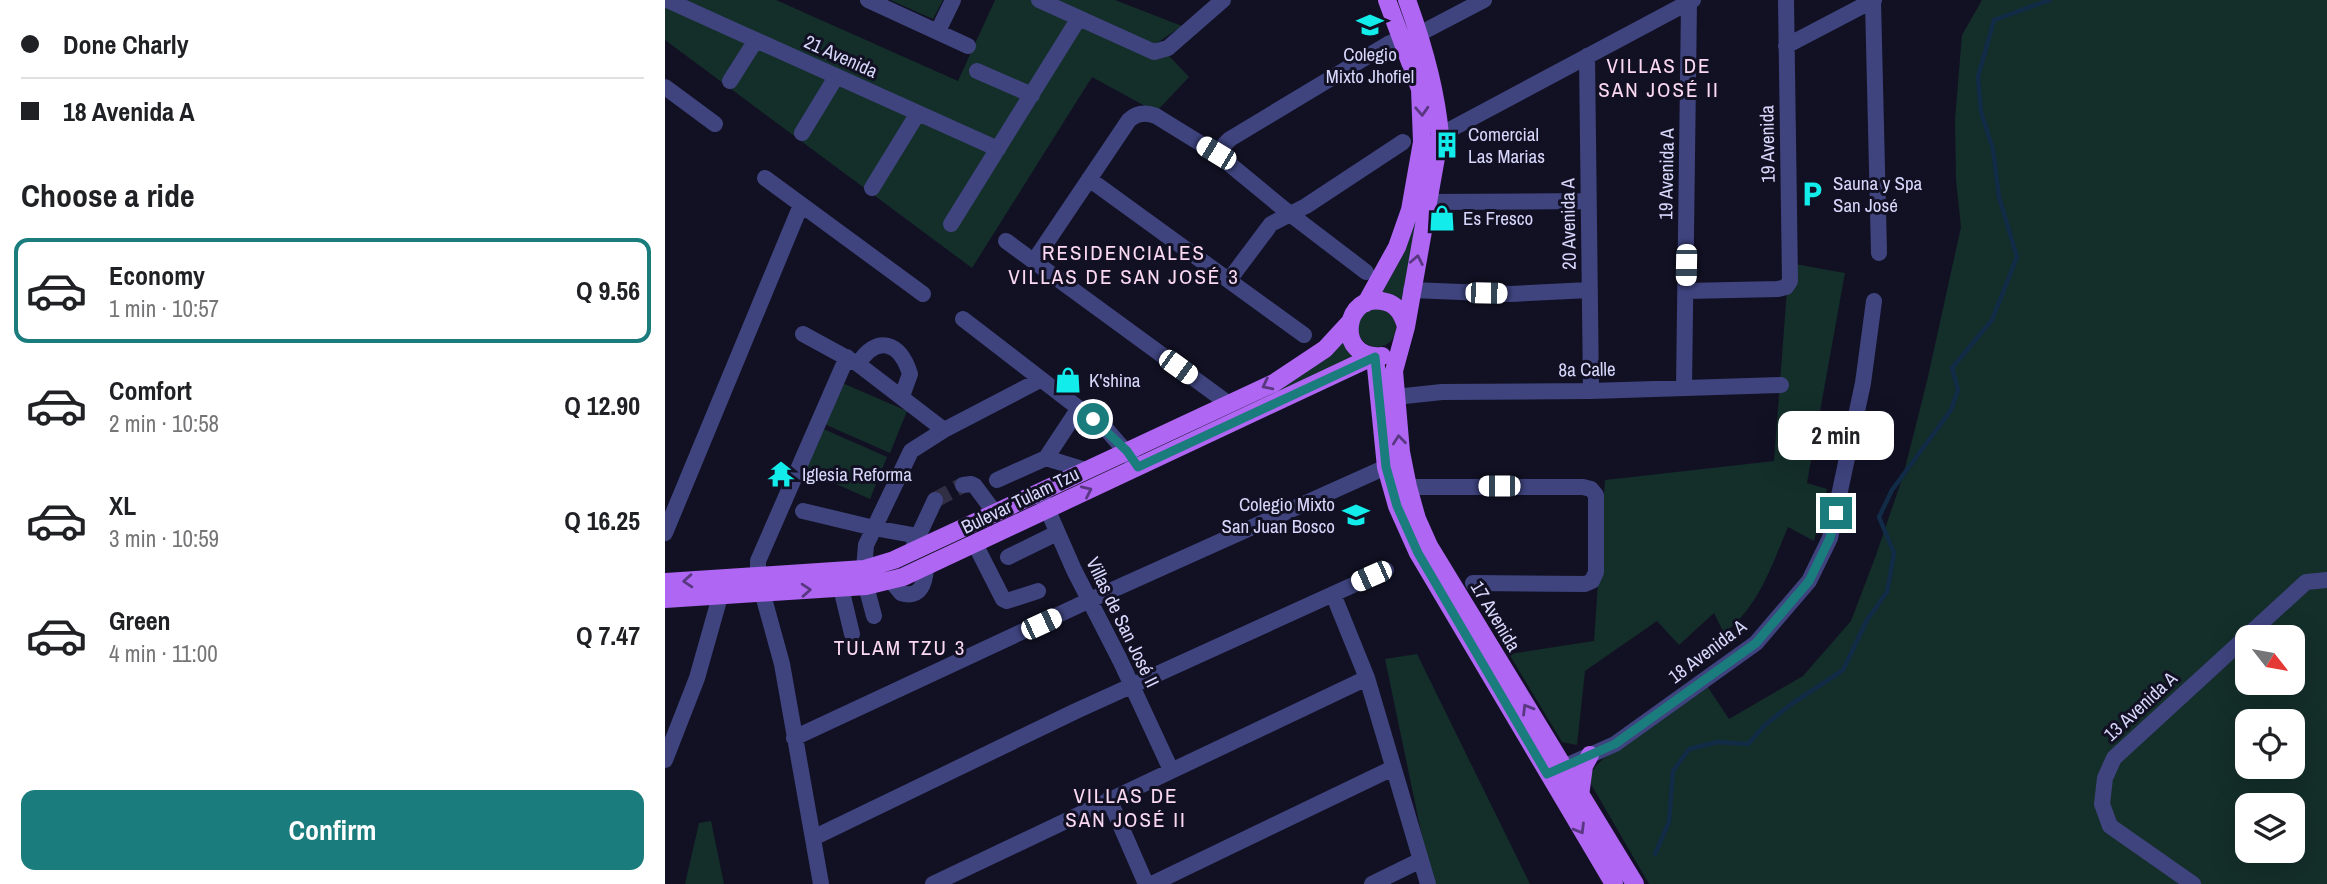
<!DOCTYPE html>
<html lang="en">
<head>
<meta charset="utf-8">
<style>
	body { margin:0; font-family:"Archivo Narrow",sans-serif; background:#f6f6f6; color:#202124; height:100vh; display:flex; flex-direction:column; font-size:26px; white-space:nowrap }
	* { box-sizing:border-box; margin:0 }
	p { font-size:23px; color:#757577 }
	.icon { flex:none; width:38px; height:38px; fill:none; stroke:currentColor; stroke-width:2; stroke-linecap:round; stroke-linejoin:round }
	.map { position:relative; flex:1; overflow:hidden }
	.sheet { display:flex; flex-direction:column; background:#fff; width:665px }
	.sheet>* { flex:none }
	.guide { display:grid; align-content:center; height:154px; padding:0 21px; background:#fff }
	.needle { width:46px; rotate:121deg }
	.controls { position:absolute; left:1570px; top:625px; display:grid; gap:14px }
	.controls a { display:grid; place-items:center; width:70px; height:70px; border-radius:14px; background:#fff; box-shadow:0 7px 28px #0002; font-size:35px }
	.end { position:absolute; width:32px; height:32px; margin:-16px; border:9px solid #1a7c7d; background:#fff; box-shadow:0 0 0 4px #fff }
	.from { border-radius:50% }
	.bubble { position:absolute; height:49px; border-radius:14px; background:#fff; box-shadow:0 7px 28px #0002; font-size:23px; font-weight:700; line-height:49px; text-align:center }
	.car { position:absolute; width:21px; height:42px; margin:-21px -10px; border-radius:9px; box-shadow:0 0 5px 2px #0007; background:linear-gradient(#fff 24%,#345 0 40%,#fff 0 76%,#345 0 86%,#fff 0) }
	.guide b { display:flex; align-items:center; gap:24px; height:66px; font-size:26px }
	.guide b+b { border-top:2px solid #e0e0e0 }
	.guide i { width:18px; height:18px; background:#202124 }
	ul { padding:0; list-style:none }
	li { display:flex; align-items:center; gap:21px; height:105px; margin:0 14px 10px; padding:0 7px; border:4px solid transparent; border-radius:14px }
	li div { flex:1 }
	li b { display:block; font-size:26px }
	li em { font-style:normal; font-weight:700 }
	li.on { border-color:#1a7c7d }
	li>.icon { width:63px; height:63px; stroke-width:1.5 }
	h2 { padding:0 21px; font-size:32px; line-height:84px }
	.primary-button { display:flex; gap:14px; margin-top:auto; padding:14px 21px }
	.primary-button a { flex:1; height:80px; border-radius:14px; background:#1a7c7d; color:#fff; font-size:28px; font-weight:700; line-height:80px; text-align:center }
	main { display:flex; flex:1; min-height:0 }
	.map>svg:first-child { display:block }
	.green { fill:#142e2a; fill-rule:evenodd }
	.lines { fill:none; stroke-linecap:round; stroke-linejoin:round }
	.stream { stroke:#122b46; stroke-width:4.5 }
	.minor-tunnel { stroke:#302f44; stroke-width:16; stroke-dasharray:16 8; stroke-linecap:butt }
	.minor { stroke:#3f447f; stroke-width:16 }
	.major { stroke:#af66f3; stroke-width:18 }
	.oneway { stroke:#593781 }
	.route { stroke:#1a7c7d; stroke-width:9 }
	.labels { text-anchor:middle; dominant-baseline:central; stroke-width:6; stroke-linejoin:round; paint-order:stroke }
	.poi-label { font-size:19px; fill:#d7d7fc; stroke:#121124; text-anchor:start }
	.street-label { font-size:19px; fill:#d7d7fc; stroke:#121124 }
	.neighbourhood-label { font-size:21px; letter-spacing:2px; fill:#fcd9f3; stroke:#121124 }
</style>
</head>
<body>
<main>
<section class="sheet">
<div class="guide">
<b><i class="from"></i>Done Charly</b>
<b><i></i>18 Avenida A</b>
</div>
<h2>Choose a ride</h2>
<ul>
<li class="on"><svg class="icon" aria-label="car" viewBox="0 0 24 24"><path d="M5 17H2v-5l4-1 3-4h7l3 4 3 1v5h-3M9 17h6M6 11h13"/><circle cx="7" cy="17" r="2"/><circle cx="17" cy="17" r="2"/></svg><div><b>Economy</b><p>1 min · 10:57</p></div><em>Q 9.56</em></li>
<li><svg class="icon" aria-label="car" viewBox="0 0 24 24"><path d="M5 17H2v-5l4-1 3-4h7l3 4 3 1v5h-3M9 17h6M6 11h13"/><circle cx="7" cy="17" r="2"/><circle cx="17" cy="17" r="2"/></svg><div><b>Comfort</b><p>2 min · 10:58</p></div><em>Q 12.90</em></li>
<li><svg class="icon" aria-label="car" viewBox="0 0 24 24"><path d="M5 17H2v-5l4-1 3-4h7l3 4 3 1v5h-3M9 17h6M6 11h13"/><circle cx="7" cy="17" r="2"/><circle cx="17" cy="17" r="2"/></svg><div><b>XL</b><p>3 min · 10:59</p></div><em>Q 16.25</em></li>
<li><svg class="icon" aria-label="car" viewBox="0 0 24 24"><path d="M5 17H2v-5l4-1 3-4h7l3 4 3 1v5h-3M9 17h6M6 11h13"/><circle cx="7" cy="17" r="2"/><circle cx="17" cy="17" r="2"/></svg><div><b>Green</b><p>4 min · 11:00</p></div><em>Q 7.47</em></li>
</ul>
<div class="primary-button"><a>Confirm</a></div>
</section>
<div class="map">
<svg width="1662" height="884" viewBox="0 0 1662 884">
	<rect width="100%" height="100%" fill="#121124"/>
	<path class="green" d="M 0,0 L 111,0 L 293,81 L 330,0 L 450,0 L 517,26 L 492,43 L 524,77 L 491,112 L 427,77 L 307,268 L 0,40 Z
		M 225,0 L 278,0 L 268,19 Z
		M 1317,0 L 1662,0 L 1662,884 L 984,884 L 923,779 L 930,767 L 939,758 L 1042,686 L 1064,719 L 1138,676 L 1186,621 L 1210,558 L 1238,476 L 1262,381 L 1296,227 L 1291,180 L 1290,119 L 1297,35 ZM 1582,637 L 1628,637 L 1628,682 L 1582,682 ZM 1582,721 L 1628,721 L 1628,766 L 1582,766 ZM 1582,805 L 1628,805 L 1628,850 L 1582,850 Z
		M 755,208 L 737,311 L 711,297 Z
		M 1124,263 L 1180,273 L 1142,483 L 1162,489 L 1149,541 L 1123,527 C 1107,565 1093,608 1059,633 L 1049,613 L 1014,645 L 992,621 L 920,671 L 912,745 L 897,742 L 844,654 L 929,641 L 940,480 L 1109,461 Z
		M693 328a19 19 0 1 1 38 0a19 19 0 1 1-38 0Z
		M 681,333 L 696,356 L 596,405 L 595,400 L 612,389 Z
		M 175,382 L 242,411 L 225,453 L 157,423 Z
		M 154,427 L 222,457 L 205,499 L 137,469 Z
		M 752,654 L 865,884 L 767,884 L 720,659 Z
		M 46,821 L 59,884 L 20,884 L 34,823 Z"/>
	<g class="lines">
		<path class="stream" d="M 990,854 L 1004,822 L 1008,771 L 1024,749 L 1052,742 L 1083,744 L 1100,725 L 1125,705 L 1178,670 L 1202,620 L 1222,592 L 1229,553 L 1214,517 L 1227,490 L 1286,410 L 1293,390 L 1287,368 L 1327,320 L 1352,257 L 1334,197 L 1328,149 L 1316,112 L 1313,77 L 1329,20 L 1385,0"/>
		<path class="minor-tunnel" d="M 270,500 L 298,485"/>
		<path class="minor" d="M 2,0 L 333,149
			M 203,0 L 303,46
			M 374,0 L 489,52 L 503,48 L 558,0
			M 1208,1 L 1214,253
			M 273,31 L 288,0
			M 754,34 L 819,0
			M 1121,46 L 1209,0
			M 922,56 L 926,391
			M 312,71 L 367,95
			M 65,81 L 91,40
			M 0,87 L 50,124
			M 137,133 L 171,77
			M 775,135 L 1028,0
			M 551,153 L 565,139 L 723,44 L 738,38
			M 100,178 L 258,294
			M 424,179 L 639,335
			M 207,188 L 253,113
			M 762,202 L 923,201
			M 286,224 L 414,18
			M 341,241 L 564,404
			M 369,261 L 464,120 C 472,113 481,112 491,116 L 551,153 L 625,214 L 701,272
			M 564,280 L 606,224 L 641,206 L 738,142
			M 746,290 L 846,294 L 924,290
			M 1021,291 L 1113,289 L 1121,287 L 1125,281 L 1121,0
			M 298,319 L 442,430 L 468,460
			M 138,334 L 193,364 L 279,430
			M 193,364 C 212,334 235,342 245,374 L 237,396
			M 1019,388 L 1024,2
			M 730,397 L 777,392 L 926,391 L 1116,385
			M 381,458 L 420,470
			M 332,480 L 381,458 L 414,408
			M 298,485 L 306,484 L 310,486 L 330,513
			M 743,487 L 918,487 L 926,489 L 931,495 L 931,572 L 927,581 L 920,584 L 808,583
			M 377,497 L 409,570 L 455,660 L 506,770
			M 138,511 L 209,528 L 253,536
			M 0,533 L 136,205
			M 310,544 L 338,599 L 342,601 L 373,591
			M 249,545 L 270,500
			M 343,557 L 392,533
			M 199,569 L 201,545 L 246,451 L 279,430 L 375,380
			M 226,581 L 236,593 C 255,599 260,584 261,568
			M 201,586 L 209,616
			M 176,588 L 187,634
			M 668,594 L 702,678 L 763,884
			M 129,738 L 425,600 L 721,467
			M 0,760 L 32,678 L 58,586
			M 887,772 L 950,744 L 1091,643 L 1144,581 L 1165,538 L 1198,383 L 1209,301
			M 444,799 L 481,884
			M 148,838 L 411,711 L 721,570
			M 156,884 L 117,664 L 93,577 L 93,561 L 182,357
			M 268,884 L 702,678
			M 487,884 L 728,768
			M 707,884 L 756,860
			M 1528,884 L 1445,826 L 1437,804 L 1440,778 L 1449,758 L 1641,582 L 1662,580"/>
		<path class="major" d="M 742,0 C 758,44 771,88 775,135 L 741,327 L 729,371 L 736,452 L 743,487 L 752,519 L 764,546 L 970,884
			M 701,303 L 732,247 L 745,210 L 757,142 L 755,89 L 722,0
			M 717,356 C 669,361 678,289 721,302 C 733,305 738,315 741,327
			M 710,357 L 721,467 L 732,506 L 753,553 L 949,884
			M 0,582 L 199,569 L 229,560 L 609,383 L 660,349 L 684,323
			M 0,599 L 201,586 L 238,577 L 707,357
			M 915,796 L 919,766 L 925,755"/>
	</g>
	<defs><path id="oneway-chevron" d="M-2-3.5L2.5 0L-2 3.5" fill="none" stroke-width="1.6" stroke-linecap="round" stroke-linejoin="round" transform="scale(1.75)"/></defs>
	<g class="oneway">
		<use href="#oneway-chevron" transform="translate(757 111) rotate(87)"/>
		<use href="#oneway-chevron" transform="translate(752 260) rotate(-79)"/>
		<use href="#oneway-chevron" transform="translate(602 385) rotate(153)"/>
		<use href="#oneway-chevron" transform="translate(734 440) rotate(-96)"/>
		<use href="#oneway-chevron" transform="translate(422 491) rotate(-25)"/>
		<use href="#oneway-chevron" transform="translate(23 581) rotate(176)"/>
		<use href="#oneway-chevron" transform="translate(141 590) rotate(-4)"/>
		<use href="#oneway-chevron" transform="translate(862 709) rotate(-121)"/>
		<use href="#oneway-chevron" transform="translate(915 829) rotate(59)"/>
	</g>
	<g class="lines">
		<path class="route" d="M 428,419 L 462,451 L 473,467 L 710,357 L 721,467 L 732,506 L 753,553 L 882,774 L 950,744 L 1091,643 L 1144,581 L 1165,538 L 1171,513"/>
	</g>
	<defs>
		<g id="school-bare" transform="scale(2.1)"><path d="M0-5L7-2L0 1L-7-2ZM-4 1L0 2.5L4 1V4Q0 6-4 4Z" fill="#12ecea" stroke="#121124" stroke-width="2.5" paint-order="stroke"/></g>
		<g id="building-bare" transform="scale(2.1)"><path d="M-4-6H4V6H1V3H-1V6H-4ZM-2.5-4.3h1.7v1.8h-1.7ZM.8-4.3h1.7v1.8H.8ZM-2.5-1h1.7V.8h-1.7ZM.8-1h1.7V.8H.8Z" fill="#12ecea" stroke="#121124" stroke-width="2.5" paint-order="stroke"/></g>
		<g id="parking-bare" transform="scale(2.1)"><path d="M-3.5-5.5H1a3.5 3.5 0 0 1 0 7H-1V5.5H-3.5ZM-1-3.4V-.6H.8a1.4 1.4 0 0 0 0-2.8Z" fill="#12ecea" stroke="#121124" stroke-width="2.5" paint-order="stroke"/></g>
		<g id="shop-bare" transform="scale(2.1)"><path d="M-5-2.5h2.3a2.7 3.5 0 0 1 5.4 0H5L5.5 6h-11ZM-1.5-2.5h3a1.5 2.3 0 0 0-3 0Z" fill="#12ecea" stroke="#121124" stroke-width="2.5" paint-order="stroke"/></g>
		<g id="temple-bare" transform="scale(2.1)"><path d="M0-6L5-2H3V0L6.5 2.5H4V6H1.5V3h-3V6H-4V2.5H-6.5L-3 0V-2H-5Z" fill="#12ecea" stroke="#121124" stroke-width="2.5" paint-order="stroke"/></g>
	</defs>
	<g fill-rule="evenodd">
		<use href="#school-bare" x="705" y="25"/>
		<use href="#building-bare" x="782" y="145"/>
		<use href="#parking-bare" x="1147" y="194"/>
		<use href="#shop-bare" x="777" y="218"/>
		<use href="#shop-bare" x="403" y="380"/>
		<use href="#temple-bare" x="116" y="474"/>
		<use href="#school-bare" x="691" y="515"/>
	</g>
	<g class="labels">
		<g class="poi-label">
			<text x="705" y="54" text-anchor="middle">Colegio<tspan x="705" dy="22">Mixto Jhofiel</tspan></text>
			<text x="803" y="134">Comercial<tspan x="803" dy="22">Las Marias</tspan></text>
			<text x="1168" y="183">Sauna y Spa<tspan x="1168" dy="22">San José</tspan></text>
			<text x="798" y="218">Es Fresco</text>
			<text x="424" y="380">K'shina</text>
			<text x="137" y="474">Iglesia Reforma</text>
			<text x="670" y="504" text-anchor="end">Colegio Mixto<tspan x="670" dy="22">San Juan Bosco</tspan></text>
		</g>
		<g class="street-label">
			<text transform="translate(176 56) rotate(24)">21 Avenida</text>
			<text transform="translate(1102 144) rotate(-91)">19 Avenida</text>
			<text transform="translate(1001 174) rotate(-89)">19 Avenida A</text>
			<text transform="translate(903 224) rotate(-91)">20 Avenida A</text>
			<text transform="translate(922 369) rotate(-1)">8a Calle</text>
			<text transform="translate(355 500) rotate(-26)">Bulevar Tulam Tzu</text>
			<text transform="translate(831 616) rotate(59)">17 Avenida</text>
			<text transform="translate(458 622) rotate(64)">Villas de San José II</text>
			<text transform="translate(1042 651) rotate(-37)">18 Avenida A</text>
			<text transform="translate(1475 706) rotate(-43)">13 Avenida A</text>
		</g>
		<g class="neighbourhood-label">
			<text x="994" y="65">VILLAS DE<tspan x="994" dy="24">SAN JOSÉ II</tspan></text>
			<text x="459" y="252">RESIDENCIALES<tspan x="459" dy="24">VILLAS DE SAN JOSÉ 3</tspan></text>
			<text x="235" y="647">TULAM TZU 3</text>
			<text x="461" y="795">VILLAS DE<tspan x="461" dy="24">SAN JOSÉ II</tspan></text>
		</g>
	</g>
</svg>
<div class="controls">
<a><svg class="needle" viewBox="-14 -14 28 28"><path d="M0-13l5 13h-10z" fill="#e53935"/><path d="M0 13l5-13h-10z" fill="#757577"/></svg></a>
<a><svg class="icon" aria-label="locate" viewBox="0 0 24 24"><circle cx="12" cy="12" r="6"/><path d="M12 2v4M12 18v4M2 12h4M18 12h4"/></svg></a>
<a><svg class="icon" aria-label="layers" viewBox="0 0 24 24"><path d="M12 4l9 5-9 5-9-5zM3 14l9 5 9-5"/></svg></a>
</div>
<i class="end from" style="left:428px;top:419px"></i>
<i class="end" style="left:1171px;top:513px"></i>
<div class="bubble" style="left:1113px;top:411px;width:116px">2 min</div>
<i class="car" style="left:551px;top:153px;rotate:301deg"></i>
<i class="car" style="left:1021px;top:265px;rotate:181deg"></i>
<i class="car" style="left:821px;top:293px;rotate:91deg"></i>
<i class="car" style="left:513px;top:367px;rotate:126deg"></i>
<i class="car" style="left:834px;top:486px;rotate:270deg"></i>
<i class="car" style="left:706px;top:576px;rotate:246deg"></i>
<i class="car" style="left:376px;top:624px;rotate:65deg"></i>
</div>
</main>
</body>
</html>
